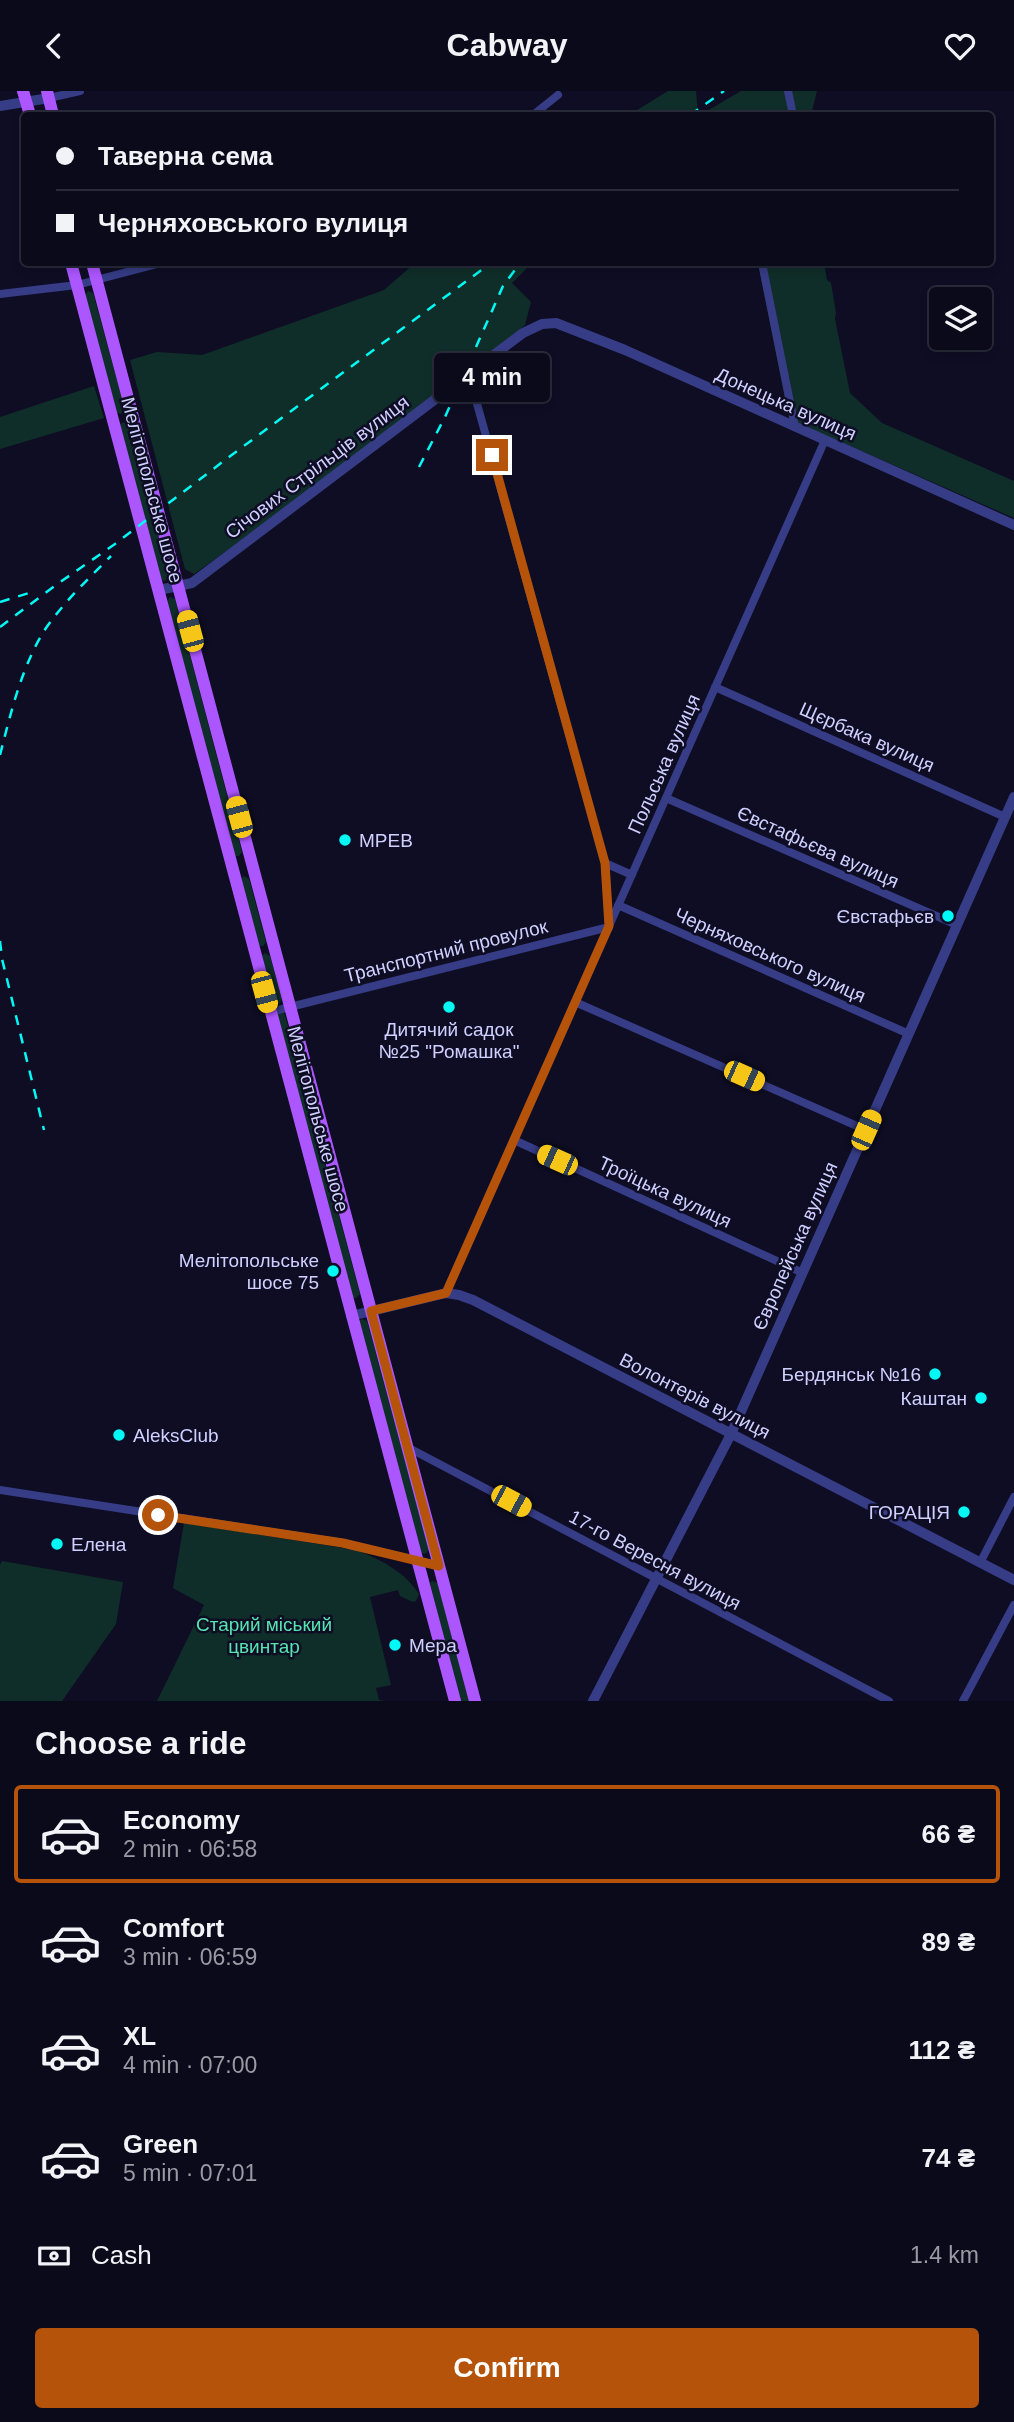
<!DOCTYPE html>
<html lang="en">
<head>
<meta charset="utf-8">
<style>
	body { margin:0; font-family:Arial,sans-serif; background:#131324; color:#f1f3f6; height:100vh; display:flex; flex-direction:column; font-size:26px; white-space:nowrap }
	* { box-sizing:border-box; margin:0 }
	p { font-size:23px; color:#999aa3 }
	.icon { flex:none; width:38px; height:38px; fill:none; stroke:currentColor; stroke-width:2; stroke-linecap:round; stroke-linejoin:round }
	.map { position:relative; height:1610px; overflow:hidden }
	.panel { display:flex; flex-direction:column; background:#0a0a1b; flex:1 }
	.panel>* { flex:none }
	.guide { position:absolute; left:21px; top:21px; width:973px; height:154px; border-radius:7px; box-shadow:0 4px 10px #0003,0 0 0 2px #2a2b3a; display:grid; align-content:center; height:154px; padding:0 35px; background:#0a0a1b }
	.controls { position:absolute; left:929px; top:196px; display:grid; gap:14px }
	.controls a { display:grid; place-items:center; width:63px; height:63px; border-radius:7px; background:#0a0a1b; box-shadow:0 4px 10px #0003,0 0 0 2px #2a2b3a; font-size:35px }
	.end { position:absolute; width:32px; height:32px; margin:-16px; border:9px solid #b45309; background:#fff; box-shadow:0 0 0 4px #fff }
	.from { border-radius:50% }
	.bubble { position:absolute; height:49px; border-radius:7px; background:#0a0a1b; box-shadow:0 4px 10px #0003,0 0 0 2px #2a2b3a; font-size:23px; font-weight:700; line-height:49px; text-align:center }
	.car { position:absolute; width:21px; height:42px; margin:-21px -10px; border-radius:9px; box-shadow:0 0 5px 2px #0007; background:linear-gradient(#f5c518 24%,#345 0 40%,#f5c518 0 76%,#345 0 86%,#f5c518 0) }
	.guide b { display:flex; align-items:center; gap:24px; height:66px; font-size:26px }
	.guide b+b { border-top:2px solid #2a2b3a }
	.guide i { width:18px; height:18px; background:#f1f3f6 }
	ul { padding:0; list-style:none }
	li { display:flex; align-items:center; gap:21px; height:98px; margin:0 14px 10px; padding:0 21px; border:4px solid transparent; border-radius:7px }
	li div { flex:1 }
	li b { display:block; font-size:26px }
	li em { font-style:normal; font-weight:700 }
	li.active { border-color:#b45309 }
	li>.icon { width:63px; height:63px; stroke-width:1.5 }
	h2 { padding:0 35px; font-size:32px; line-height:84px }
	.pay { display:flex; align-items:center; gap:18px; height:77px; padding:0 35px; font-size:26px }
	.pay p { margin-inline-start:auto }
	.action { display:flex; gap:14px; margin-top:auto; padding:14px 35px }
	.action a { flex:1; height:80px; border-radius:7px; background:#b45309; color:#fff; font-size:28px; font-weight:700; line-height:80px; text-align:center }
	header { display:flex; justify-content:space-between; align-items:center; height:91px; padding:0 35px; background:#0a0a1b; font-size:32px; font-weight:700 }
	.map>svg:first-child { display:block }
	.green { fill:#102e29 }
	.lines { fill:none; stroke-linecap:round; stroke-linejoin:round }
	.minor { stroke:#363c85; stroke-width:8 }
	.tertiary { stroke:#363c85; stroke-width:10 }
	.primary { stroke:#ac56ff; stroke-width:12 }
	.rail { stroke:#00faf5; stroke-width:2.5; stroke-dasharray:10 9; stroke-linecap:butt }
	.route { stroke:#b45309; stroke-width:9 }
	.poi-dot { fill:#00faf5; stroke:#0e0d24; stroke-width:2.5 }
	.labels { text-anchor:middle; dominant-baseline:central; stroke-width:5; stroke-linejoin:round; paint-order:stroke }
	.street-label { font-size:19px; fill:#cfd0ff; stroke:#0e0d24 }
	.poi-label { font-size:19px; fill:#cfd0ff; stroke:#0e0d24; text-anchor:end }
	.park-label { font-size:19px; fill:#56e4b0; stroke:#0e0d24 }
</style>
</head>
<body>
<header><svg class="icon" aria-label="back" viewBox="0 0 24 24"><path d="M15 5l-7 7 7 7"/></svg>Cabway<svg class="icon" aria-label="heart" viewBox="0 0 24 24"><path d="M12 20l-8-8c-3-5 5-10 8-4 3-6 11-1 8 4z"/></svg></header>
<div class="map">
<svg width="1014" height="1610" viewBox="0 0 1014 1610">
	<rect width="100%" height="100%" fill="#0e0d24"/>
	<path class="green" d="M 668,0 L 696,0 L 698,24 L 629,24 Z
		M 741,0 L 817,0 L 811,24 L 700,24 Z
		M 415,172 L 532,172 L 512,192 L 531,211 L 525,234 L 449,296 L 218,466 L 194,483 L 185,478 L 130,269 L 157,261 L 202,264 L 384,199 Z
		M 758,172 L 824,172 L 827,189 L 831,192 L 836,222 L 835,228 L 850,302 L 882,332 L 1014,390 L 1014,427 L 798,332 L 785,308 Z
		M 88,200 L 93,202 L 125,318 L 121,323 L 117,322 L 85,204 Z
		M 94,295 L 104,327 L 0,358 L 0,326 Z
		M 123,331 L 128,334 L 169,485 L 165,490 L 161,489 L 120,334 Z
		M 170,506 L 175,508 L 242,761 L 239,765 L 235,765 L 167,510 Z
		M 244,785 L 249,788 L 266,851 L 263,855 L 259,855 L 241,788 Z
		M 265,862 L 270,865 L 282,909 L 279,913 L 275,912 L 262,865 Z
		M 282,921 L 285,924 L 360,1203 L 356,1207 L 352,1207 L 277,924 Z
		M 362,1228 L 367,1230 L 429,1459 L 425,1463 L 421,1462 L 359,1230 Z
		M 184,1432 L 356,1459 C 381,1469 404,1480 419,1503 L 416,1510 L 413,1511 L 400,1505 L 398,1499 L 370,1506 L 391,1594 L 376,1597 L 379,1609 L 385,1610 L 157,1610 L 204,1514 L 173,1497 Z
		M 2,1470 L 123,1491 L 116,1533 L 62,1610 L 0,1610 L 0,1474 Z
		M 432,1490 L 438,1492 L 469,1610 L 460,1610 L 430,1492 Z"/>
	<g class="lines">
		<path class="minor" d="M 788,0 L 793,24
			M 49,7 L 80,0
			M 533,24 L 558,4
			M 762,172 L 795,336
			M 0,203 L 77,194 L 161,172
			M 469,284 L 605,772 L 632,784
			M 715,596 L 1005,726
			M 666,707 L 957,834
			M 618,814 L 909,943
			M 575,911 L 866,1039
			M 270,921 L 609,836 L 605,772
			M 514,1049 L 803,1182
			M 446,1202 L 825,349
			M 407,1356 L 889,1610
			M 0,1399 L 343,1452 L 440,1475
			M 980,1472 L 1014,1406
			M 963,1610 L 1014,1514"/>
		<path class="tertiary" d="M 0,15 L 49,7
			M 159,499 L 192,492 L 523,242 L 542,233 L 556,232 L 625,259 L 1014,434
			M 351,1225 L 446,1202 L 459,1204 L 473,1209 L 1014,1489
			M 593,1610 L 731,1343 L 1014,706"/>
		<path class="primary" d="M 23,0 L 30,24
			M 47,0 L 53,24
			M 71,172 L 455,1610
			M 92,172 L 475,1610"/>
		<path class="rail" d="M 690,24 L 724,0
			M 419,376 L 445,326 L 503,195 L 520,172
			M 0,511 L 32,501
			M 0,536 L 56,494 L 115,453 L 229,366 L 491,172
			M 0,664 C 11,621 22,574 46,537 C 65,510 88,488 111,465
			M 0,850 L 2,868 L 44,1039"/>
	</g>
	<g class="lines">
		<path class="route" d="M 158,1424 L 343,1452 L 439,1475 L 371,1220 L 446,1202 L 609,835 L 605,772 L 492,364"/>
	</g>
	<g class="poi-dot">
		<circle cx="345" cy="749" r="7"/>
		<circle cx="948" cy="825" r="7"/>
		<circle cx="449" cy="916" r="7"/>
		<circle cx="333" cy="1180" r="7"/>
		<circle cx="935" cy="1283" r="7"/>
		<circle cx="981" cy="1307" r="7"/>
		<circle cx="119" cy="1344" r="7"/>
		<circle cx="964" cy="1421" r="7"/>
		<circle cx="57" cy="1453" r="7"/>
		<circle cx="395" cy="1554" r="7"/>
	</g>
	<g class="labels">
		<g class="street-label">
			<text transform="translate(786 313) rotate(24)">Донецька вулиця</text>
			<text transform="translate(317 376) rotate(-37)">Січових Стрільців вулиця</text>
			<text transform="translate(152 399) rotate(75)">Мелітопольське шосе</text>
			<text transform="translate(867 646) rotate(24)">Щєрбака вулиця</text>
			<text transform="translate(664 673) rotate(-66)">Польська вулиця</text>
			<text transform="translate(818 756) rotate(24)">Євстафьєва вулиця</text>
			<text transform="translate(446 860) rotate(-14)">Транспортний провулок</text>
			<text transform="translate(770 864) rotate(24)">Черняховського вулиця</text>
			<text transform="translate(318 1028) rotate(75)">Мелітопольське шосе</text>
			<text transform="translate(665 1101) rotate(25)">Троїцька вулиця</text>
			<text transform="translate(795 1155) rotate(-66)">Європейська вулиця</text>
			<text transform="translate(695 1305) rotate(27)">Волонтерів вулиця</text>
			<text transform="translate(655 1469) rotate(28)">17-го Вересня вулиця</text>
		</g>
		<g class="poi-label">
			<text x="359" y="749" text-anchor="start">МРЕВ</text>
			<text x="934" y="825">Євстафьєв</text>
			<text x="449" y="938" text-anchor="middle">Дитячий садок<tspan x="449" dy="22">№25 "Ромашка"</tspan></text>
			<text x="319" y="1169">Мелітопольське<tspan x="319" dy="22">шосе 75</tspan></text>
			<text x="921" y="1283">Бердянськ №16</text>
			<text x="967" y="1307">Каштан</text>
			<text x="133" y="1344" text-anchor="start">AleksClub</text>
			<text x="950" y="1421">ГОРАЦІЯ</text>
			<text x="71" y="1453" text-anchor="start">Елена</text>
			<text x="409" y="1554" text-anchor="start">Мера</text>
		</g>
		<g class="park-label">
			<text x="264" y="1533">Старий міський<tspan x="264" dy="22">цвинтар</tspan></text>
		</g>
	</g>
</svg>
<div class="controls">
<a><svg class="icon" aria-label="layers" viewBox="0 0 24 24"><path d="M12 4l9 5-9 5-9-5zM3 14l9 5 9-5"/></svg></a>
</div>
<i class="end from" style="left:158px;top:1424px"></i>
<i class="end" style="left:492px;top:364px"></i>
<div class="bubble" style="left:434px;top:262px;width:116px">4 min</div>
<i class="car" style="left:190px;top:540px;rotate:345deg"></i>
<i class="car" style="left:239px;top:726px;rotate:345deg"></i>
<i class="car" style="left:264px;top:901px;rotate:165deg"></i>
<i class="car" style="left:744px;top:985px;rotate:114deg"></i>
<i class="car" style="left:866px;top:1039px;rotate:24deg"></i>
<i class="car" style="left:557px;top:1069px;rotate:294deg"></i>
<i class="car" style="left:511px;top:1410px;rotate:118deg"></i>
<div class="guide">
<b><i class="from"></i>Таверна сема</b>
<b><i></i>Черняховського вулиця</b>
</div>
</div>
<section class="panel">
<h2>Choose a ride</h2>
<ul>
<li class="active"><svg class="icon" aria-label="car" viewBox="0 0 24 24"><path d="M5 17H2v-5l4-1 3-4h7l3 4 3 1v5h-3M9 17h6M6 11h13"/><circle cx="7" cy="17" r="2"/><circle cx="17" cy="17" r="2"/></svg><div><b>Economy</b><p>2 min · 06:58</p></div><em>66 ₴</em></li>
<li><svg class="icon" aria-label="car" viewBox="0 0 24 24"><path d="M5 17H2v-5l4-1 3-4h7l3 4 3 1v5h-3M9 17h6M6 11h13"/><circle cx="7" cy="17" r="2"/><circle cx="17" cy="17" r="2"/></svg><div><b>Comfort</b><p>3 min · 06:59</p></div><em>89 ₴</em></li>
<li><svg class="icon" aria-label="car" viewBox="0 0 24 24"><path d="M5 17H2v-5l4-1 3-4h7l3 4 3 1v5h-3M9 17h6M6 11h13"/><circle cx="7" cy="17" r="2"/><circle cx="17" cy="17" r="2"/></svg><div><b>XL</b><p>4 min · 07:00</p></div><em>112 ₴</em></li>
<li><svg class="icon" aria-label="car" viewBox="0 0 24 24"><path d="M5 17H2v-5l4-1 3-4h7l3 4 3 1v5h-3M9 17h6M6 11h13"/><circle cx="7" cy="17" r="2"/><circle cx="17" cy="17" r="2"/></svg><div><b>Green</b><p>5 min · 07:01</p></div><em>74 ₴</em></li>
</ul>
<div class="pay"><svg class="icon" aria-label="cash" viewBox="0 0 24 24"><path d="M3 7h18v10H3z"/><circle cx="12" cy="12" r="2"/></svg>Cash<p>1.4 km</p></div>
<div class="action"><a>Confirm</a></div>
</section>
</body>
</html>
